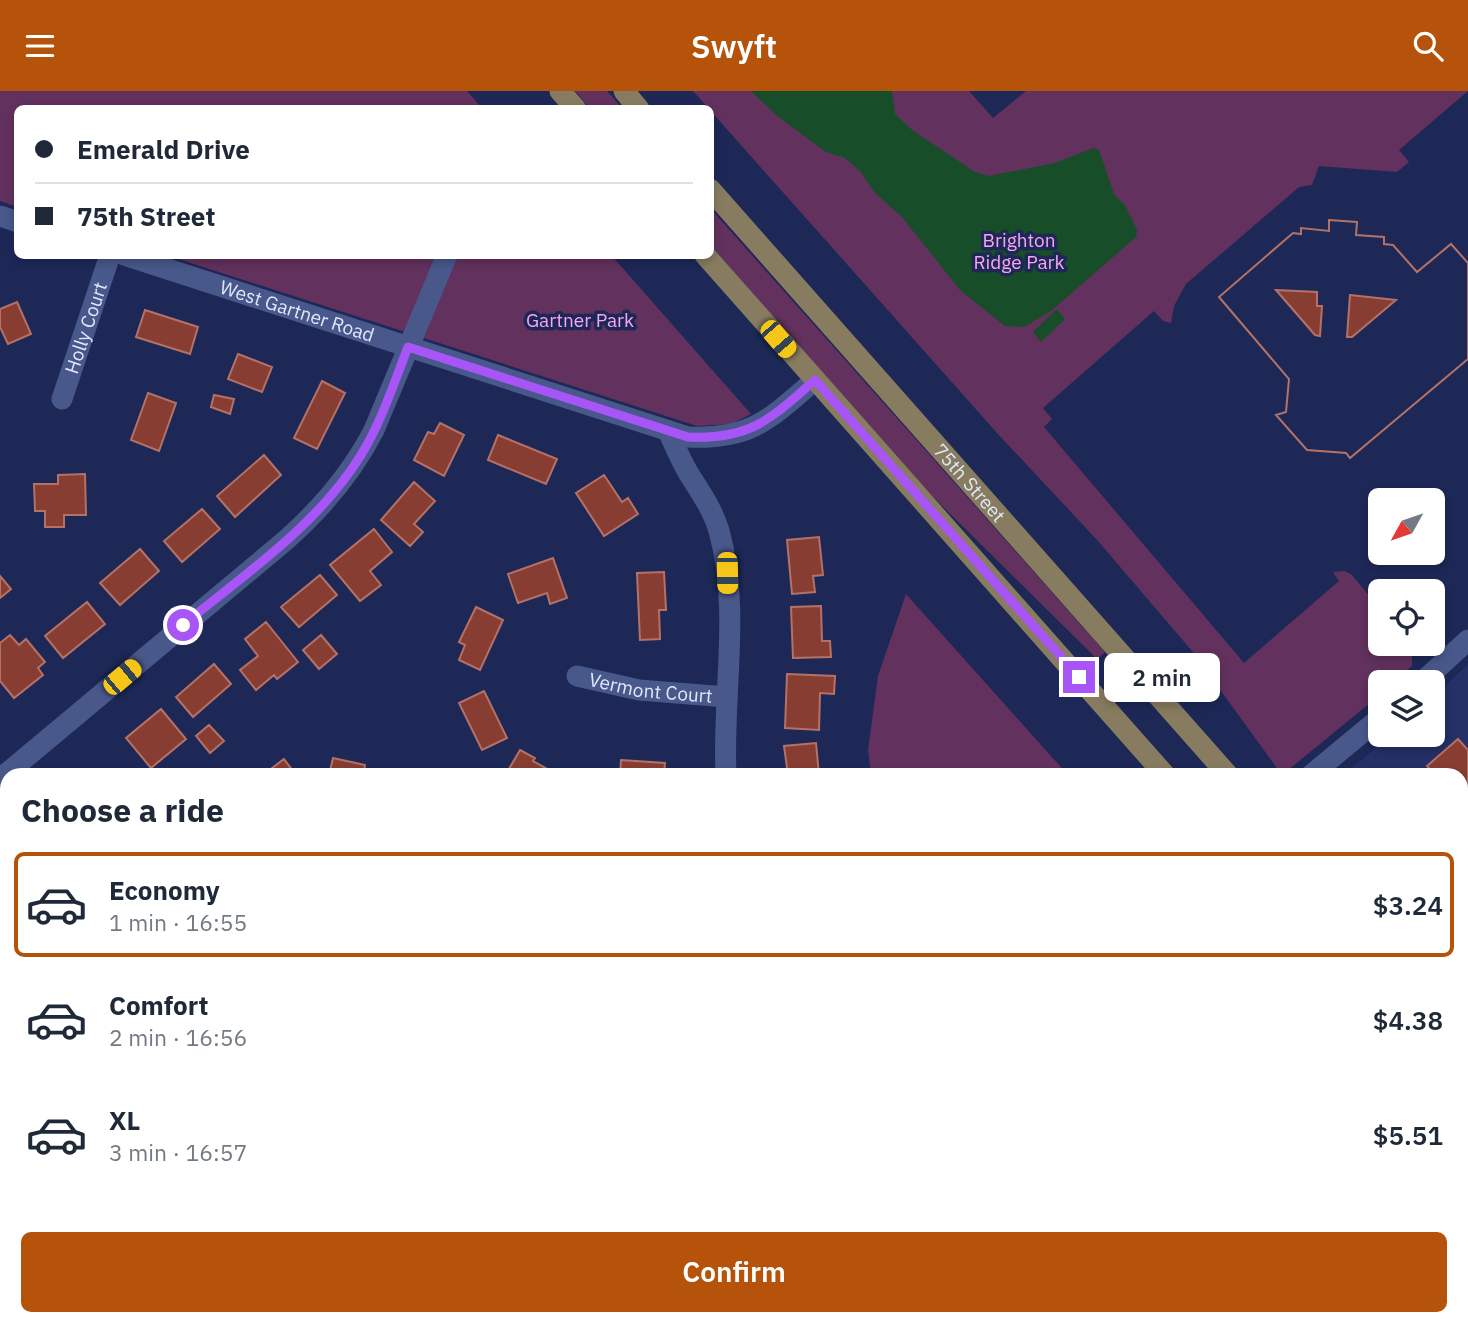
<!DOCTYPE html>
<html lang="en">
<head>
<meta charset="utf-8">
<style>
	body { margin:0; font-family:"IBM Plex Sans",sans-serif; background:#f2f2f3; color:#1f2937; height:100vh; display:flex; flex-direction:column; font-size:26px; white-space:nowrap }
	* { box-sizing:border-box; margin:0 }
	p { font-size:23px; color:#747a83 }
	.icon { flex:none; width:38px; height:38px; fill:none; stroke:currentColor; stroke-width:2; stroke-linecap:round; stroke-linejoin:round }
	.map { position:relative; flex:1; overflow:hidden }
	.drawer { position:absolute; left:0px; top:677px; width:1468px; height:558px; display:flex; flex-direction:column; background:#fff; border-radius:21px 21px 0 0; box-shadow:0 4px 10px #0003 }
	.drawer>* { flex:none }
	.guide { position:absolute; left:14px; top:14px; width:700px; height:154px; border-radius:10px; box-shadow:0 4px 10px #0003; display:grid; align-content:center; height:154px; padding:0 21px; background:#fff }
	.needle { width:46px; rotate:230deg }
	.controls { position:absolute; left:1368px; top:397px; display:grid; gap:14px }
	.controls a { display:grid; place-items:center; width:77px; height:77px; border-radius:10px; background:#fff; box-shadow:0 4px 10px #0003; font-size:35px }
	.end { position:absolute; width:32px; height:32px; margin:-16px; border:9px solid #a855f7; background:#fff; box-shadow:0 0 0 4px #fff }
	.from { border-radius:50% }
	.bubble { position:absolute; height:49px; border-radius:10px; background:#fff; box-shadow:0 4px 10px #0003; font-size:23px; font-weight:600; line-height:49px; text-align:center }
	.car { position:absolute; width:21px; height:42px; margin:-21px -10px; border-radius:9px; box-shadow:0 0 5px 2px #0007; background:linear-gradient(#f5c518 24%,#345 0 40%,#f5c518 0 76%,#345 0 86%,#f5c518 0) }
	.guide b { display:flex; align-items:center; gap:24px; height:66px; font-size:26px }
	.guide b+b { border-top:2px solid #e0e1e3 }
	.guide i { width:18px; height:18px; background:#1f2937 }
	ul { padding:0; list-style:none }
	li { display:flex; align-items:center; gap:21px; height:105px; margin:0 14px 10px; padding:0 7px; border:4px solid transparent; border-radius:10px }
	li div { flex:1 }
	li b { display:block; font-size:26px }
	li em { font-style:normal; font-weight:600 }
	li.active { border-color:#b45309 }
	li>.icon { width:63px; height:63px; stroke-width:1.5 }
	h2 { padding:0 21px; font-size:32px; line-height:84px }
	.cta { display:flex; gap:14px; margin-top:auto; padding:14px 21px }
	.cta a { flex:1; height:80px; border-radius:10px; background:#b45309; color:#fff; font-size:28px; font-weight:600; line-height:80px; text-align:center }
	header { display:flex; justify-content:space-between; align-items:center; height:91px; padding:0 21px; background:#b45309; color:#fff; font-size:32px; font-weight:600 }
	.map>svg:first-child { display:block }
	.built { fill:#253166 }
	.green { fill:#62315e }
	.water { fill:#174d28 }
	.building { fill:#873d32; stroke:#b47267; stroke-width:2; fill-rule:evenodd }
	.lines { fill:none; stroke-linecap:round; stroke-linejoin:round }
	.minor { stroke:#49588b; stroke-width:21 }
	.major { stroke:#877c5f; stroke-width:21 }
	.route { stroke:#a855f7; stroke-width:9 }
	.labels { text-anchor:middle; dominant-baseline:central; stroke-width:7; stroke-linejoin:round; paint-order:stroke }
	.park-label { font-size:19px; fill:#f9a6f0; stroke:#1d2857 }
	.street-label { font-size:19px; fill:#e1e7fa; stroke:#1d2857 }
</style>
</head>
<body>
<header><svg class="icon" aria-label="menu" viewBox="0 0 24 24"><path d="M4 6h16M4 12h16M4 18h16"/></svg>Swyft<svg class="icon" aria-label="search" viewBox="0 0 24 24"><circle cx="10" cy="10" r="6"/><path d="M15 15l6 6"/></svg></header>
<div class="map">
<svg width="1468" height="1234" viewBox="0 0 1468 1234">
	<rect width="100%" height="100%" fill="#1d2857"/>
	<path class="built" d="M 1468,573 L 1468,928 L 1461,920 L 1461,684 L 1343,684 L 1392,644 L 1433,644 L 1433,607 Z"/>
	<path class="green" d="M 0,0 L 467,0 L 482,17 L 18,18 L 17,116 L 0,110 Z
		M 575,0 L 607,0 L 622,17 L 590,17 Z
		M 693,0 L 969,0 L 993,27 L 1026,0 L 1468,0 L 1399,59 L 1409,71 L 1397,81 L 1319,75 L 1312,94 L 1299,96 L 1186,193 L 1174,215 L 1171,232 L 1163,230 L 1154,220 L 1043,317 L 1052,328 L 1044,336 L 1244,572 L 1339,490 L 1333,481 L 1344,480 L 1351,483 L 1381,519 L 1381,553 L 1409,553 L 1412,557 L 1412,575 L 1394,591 L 1381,592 L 1381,603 L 1282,684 L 1192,560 L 1098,450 L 997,342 Z
		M 710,117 L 1105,561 L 1097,568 L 929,402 L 711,155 Z
		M 169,165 L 612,165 L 751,323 L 732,333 L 697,335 Z
		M 906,503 L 1068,684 L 871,684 L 868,659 L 878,585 Z"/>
	<path class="water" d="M 751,0 L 892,0 L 895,23 L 912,39 L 975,81 L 989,85 L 1055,72 L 1093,57 L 1099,59 L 1114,103 L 1125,114 L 1137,139 L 1136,146 L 1051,220 L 1024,236 L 1005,235 L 960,199 L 902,126 L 874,101 L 861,81 L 845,67 L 826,61 L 777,25 Z
		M 1057,218 L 1065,228 L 1041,251 L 1033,241 Z"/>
	<path class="building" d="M 1329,129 L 1357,131 L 1356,144 L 1384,146 L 1384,153 L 1393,154 L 1417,181 L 1451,153 L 1468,172 L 1468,268 L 1350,367 L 1346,362 L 1307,359 L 1276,324 L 1286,321 L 1289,288 L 1219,206 L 1293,142 L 1301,143 L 1301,137 L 1329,140 ZM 1276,199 L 1317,201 L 1317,215 L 1322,215 L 1320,245 L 1315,244 ZM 1350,204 L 1396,209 L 1352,246 L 1347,246 Z
		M 1329,129 L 1357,131 L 1356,144 L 1384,146 L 1384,153 L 1393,154 L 1417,181 L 1451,153 L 1468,172 L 1468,268 L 1350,367 L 1346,362 L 1307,359 L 1276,324 L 1286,321 L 1289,288 L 1219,206 L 1293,142 L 1301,143 L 1301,137 L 1329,140 Z
		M 17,211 L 31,243 L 8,253 L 0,236 L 0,218 Z
		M 145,219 L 198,236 L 190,263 L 136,246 Z
		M 238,263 L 272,276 L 262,301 L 228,288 Z
		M 322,290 L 345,302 L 317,358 L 294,347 Z
		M 148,302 L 176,312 L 159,360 L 131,349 Z
		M 214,304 L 234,308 L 230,323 L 211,316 Z
		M 440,332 L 464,344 L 444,385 L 414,369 L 428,341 L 434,343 Z
		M 498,344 L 557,368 L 546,393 L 488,369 Z
		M 264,364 L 281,384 L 235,426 L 217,405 Z
		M 85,383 L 86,424 L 64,424 L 64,436 L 45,436 L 45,420 L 35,420 L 34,393 L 58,393 L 58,384 Z
		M 604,384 L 622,411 L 628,407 L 638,423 L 604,445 L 576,402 Z
		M 414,391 L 435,410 L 414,433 L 423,441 L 410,455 L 381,429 Z
		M 202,418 L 220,438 L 182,471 L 164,450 Z
		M 374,438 L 392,461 L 370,480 L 381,494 L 360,510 L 330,474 Z
		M 819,446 L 823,484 L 813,485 L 815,501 L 792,503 L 787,449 Z
		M 140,458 L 159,480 L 120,514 L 100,492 Z
		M 553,467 L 567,507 L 550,513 L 547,502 L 518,512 L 508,483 Z
		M 664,481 L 666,519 L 659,519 L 660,548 L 640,549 L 637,482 Z
		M 320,484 L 337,504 L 299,536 L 281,516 Z
		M 0,485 L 11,498 L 0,507 Z
		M 87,511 L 105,533 L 63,567 L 45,545 Z
		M 821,515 L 822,550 L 830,550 L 831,566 L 793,567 L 791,516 Z
		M 476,516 L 503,529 L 480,579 L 459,569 L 465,554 L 459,551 Z
		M 266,531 L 298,571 L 277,588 L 274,584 L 256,599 L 240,579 L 258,565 L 245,548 Z
		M 10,544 L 19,554 L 26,548 L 45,571 L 38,577 L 43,584 L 14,607 L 0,590 L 0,552 Z
		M 321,544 L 337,563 L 319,578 L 303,559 Z
		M 214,573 L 231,593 L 193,626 L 176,606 Z
		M 787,583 L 835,585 L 834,603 L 820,602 L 819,639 L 785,637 Z
		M 484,600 L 507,647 L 482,659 L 459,612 Z
		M 161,618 L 186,648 L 151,677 L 126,647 Z
		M 209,634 L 224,650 L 210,662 L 196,645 Z
		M 1458,648 L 1468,659 L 1468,749 L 1461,755 L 1461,684 L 1435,684 L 1427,675 Z
		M 816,652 L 819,684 L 788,684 L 784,655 Z
		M 520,659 L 535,667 L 533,670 L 558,684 L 506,683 Z
		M 333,667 L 365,674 L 364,681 L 380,684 L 329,684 Z
		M 284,668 L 296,684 L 263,684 Z
		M 621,669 L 665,672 L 664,684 L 620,684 Z
		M 7,747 L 7,785 L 0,776 L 0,752 Z
		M 7,900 L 7,940 L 4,941 L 0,929 L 0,903 Z
		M 0,1070 L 7,1078 L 7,1131 L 0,1123 Z
		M 67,1228 L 75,1228 L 80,1234 L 60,1234 Z
		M 307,1228 L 345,1228 L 350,1234 L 300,1234 Z
		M 834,1228 L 868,1228 L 861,1234 L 839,1234 Z"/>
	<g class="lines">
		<g class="minor">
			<path d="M 0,125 L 18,131"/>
			<path id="s1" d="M 124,164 L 688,346 C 751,349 770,328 815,289"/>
			<path id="s2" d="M 62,308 L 110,164"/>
			<path d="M 668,340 C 675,355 681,370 689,383 C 701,402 713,419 719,440 C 741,518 722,604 726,684"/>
			<path id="s3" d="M 577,585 L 639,599 L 727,606"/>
			<path d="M 1421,592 L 1468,549"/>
			<path d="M 1311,684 L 1381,626"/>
			<path d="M 0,688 L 286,449 C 322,417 352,382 374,339 L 447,164"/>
			<path d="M 1013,1228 L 1020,1234"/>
			<path d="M 1396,1228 L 1401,1234"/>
			<path d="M 217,1234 L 224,1228"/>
			<path d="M 713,1234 L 717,1228"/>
			<path d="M 1312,1234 L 1319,1228"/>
		</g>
		<g class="major">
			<path d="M 560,0 L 576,18"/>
			<path d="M 624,0 L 639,18"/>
			<path id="s4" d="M 710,98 L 1228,684"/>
			<path d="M 705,164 L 1165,684"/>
			<path d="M 1461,946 L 1468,953"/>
			<path d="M 1461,1018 L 1468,1025"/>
		</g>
	</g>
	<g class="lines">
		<path class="route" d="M 183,534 C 245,483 318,434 361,364 C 381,332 394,292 408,256 L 688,346 C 750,349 771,328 815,289 L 1079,586"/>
	</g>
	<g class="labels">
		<g class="park-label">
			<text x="1019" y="149">Brighton<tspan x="1019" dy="22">Ridge Park</tspan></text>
			<text x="580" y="229">Gartner Park</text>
		</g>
		<g class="street-label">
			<text stroke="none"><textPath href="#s1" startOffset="182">West Gartner Road</textPath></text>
			<text stroke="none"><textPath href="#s2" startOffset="75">Holly Court</textPath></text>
			<text stroke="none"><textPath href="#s4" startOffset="392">75th Street</textPath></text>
			<text stroke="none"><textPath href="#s3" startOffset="75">Vermont Court</textPath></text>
		</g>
	</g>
</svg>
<div class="controls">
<a><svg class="needle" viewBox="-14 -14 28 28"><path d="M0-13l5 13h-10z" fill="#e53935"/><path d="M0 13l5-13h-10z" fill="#747a83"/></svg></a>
<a><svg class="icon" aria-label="locate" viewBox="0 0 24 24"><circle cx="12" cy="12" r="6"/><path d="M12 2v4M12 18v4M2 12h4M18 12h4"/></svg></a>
<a><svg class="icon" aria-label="layers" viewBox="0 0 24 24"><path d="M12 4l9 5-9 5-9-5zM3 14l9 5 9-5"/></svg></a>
</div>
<i class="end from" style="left:183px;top:534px"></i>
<i class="end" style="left:1079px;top:586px"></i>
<div class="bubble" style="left:1104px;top:562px;width:116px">2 min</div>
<i class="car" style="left:778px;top:248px;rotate:139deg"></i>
<i class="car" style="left:727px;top:482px;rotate:179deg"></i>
<i class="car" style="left:122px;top:586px;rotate:50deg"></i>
<div class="guide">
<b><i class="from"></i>Emerald Drive</b>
<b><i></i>75th Street</b>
</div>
<section class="drawer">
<h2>Choose a ride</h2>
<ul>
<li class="active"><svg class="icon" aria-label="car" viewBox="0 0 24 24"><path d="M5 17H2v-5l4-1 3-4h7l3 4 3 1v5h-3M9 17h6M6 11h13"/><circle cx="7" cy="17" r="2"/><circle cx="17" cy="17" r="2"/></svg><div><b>Economy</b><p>1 min · 16:55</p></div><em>$3.24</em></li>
<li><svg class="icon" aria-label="car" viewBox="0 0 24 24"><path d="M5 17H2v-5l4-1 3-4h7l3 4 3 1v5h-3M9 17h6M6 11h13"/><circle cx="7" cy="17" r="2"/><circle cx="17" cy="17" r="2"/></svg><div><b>Comfort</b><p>2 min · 16:56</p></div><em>$4.38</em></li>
<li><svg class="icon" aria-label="car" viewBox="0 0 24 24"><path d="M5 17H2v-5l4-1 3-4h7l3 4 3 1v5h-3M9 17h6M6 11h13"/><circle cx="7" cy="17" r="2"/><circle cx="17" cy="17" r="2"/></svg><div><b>XL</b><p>3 min · 16:57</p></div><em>$5.51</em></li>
</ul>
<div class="cta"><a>Confirm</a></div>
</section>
</div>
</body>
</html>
